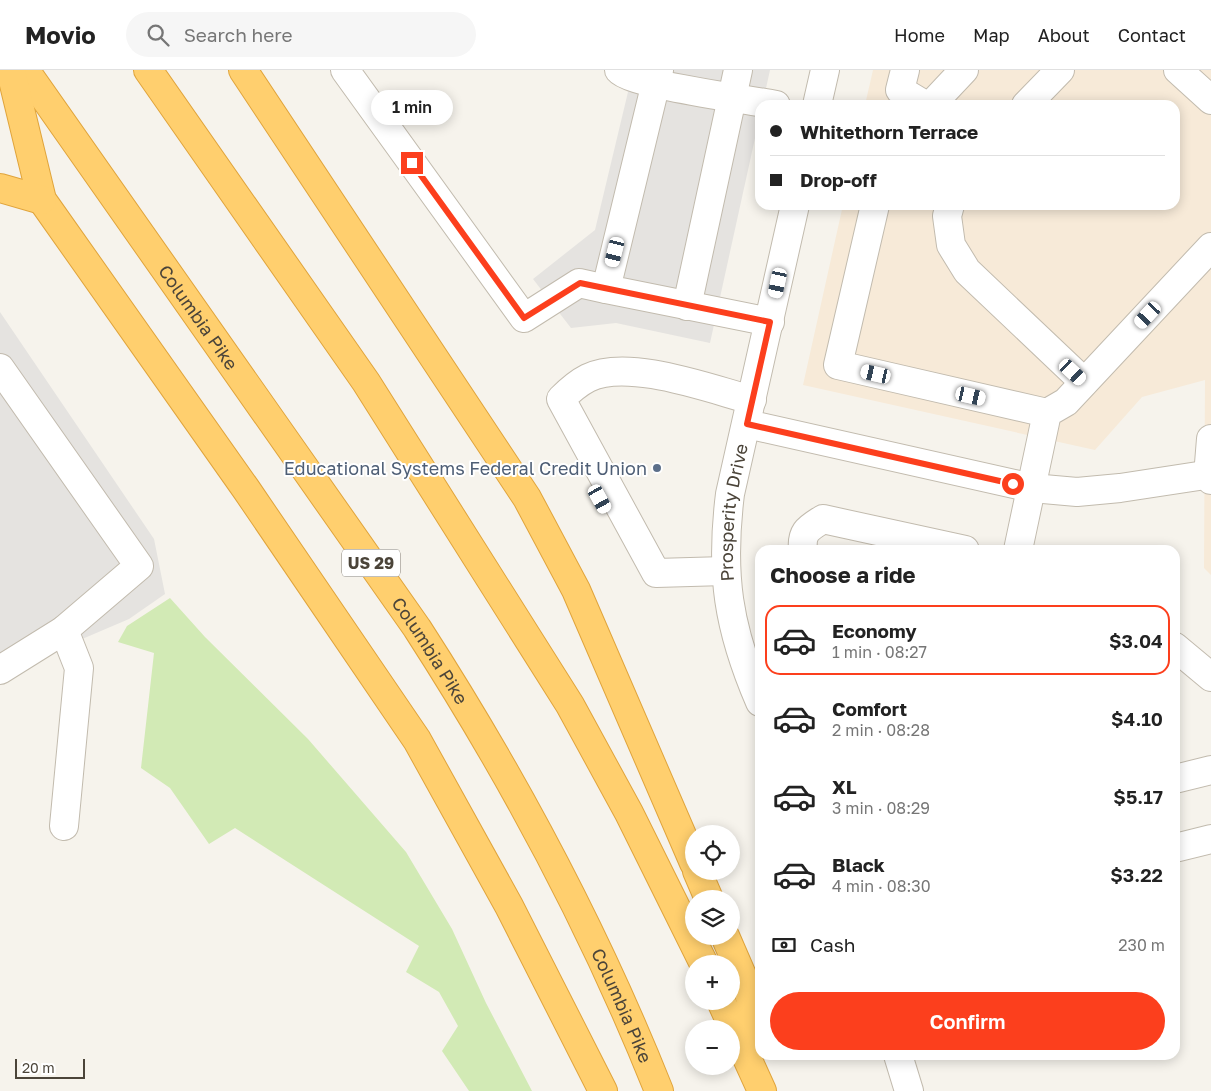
<!DOCTYPE html>
<html lang="en">
<head>
<meta charset="utf-8">
<style>
	body { margin:0; font-family:"Golos Text",sans-serif; background:#f6f6f6; color:#222; height:100vh; display:flex; flex-direction:column; font-size:19px; white-space:nowrap }
	* { box-sizing:border-box; margin:0 }
	p { font-size:16px; color:#767676 }
	.icon { flex:none; width:28px; height:28px; fill:none; stroke:currentColor; stroke-width:2; stroke-linecap:round; stroke-linejoin:round }
	.map { position:relative; flex:1; overflow:hidden }
	.panel { position:absolute; left:755px; top:475px; width:425px; height:515px; display:flex; flex-direction:column; background:#fff; border-radius:15px; box-shadow:0 2px 12px #0003 }
	.panel>* { flex:none }
	.banner { position:absolute; left:755px; top:30px; width:425px; height:110px; border-radius:15px; box-shadow:0 2px 12px #0003; display:grid; align-content:center; height:110px; padding:0 15px; background:#fff }
	.controls { position:absolute; left:685px; top:755px; display:grid; gap:10px }
	.controls a { display:grid; place-items:center; width:55px; height:55px; border-radius:50%; background:#fff; box-shadow:0 2px 12px #0003; font-size:25px }
	.scale { position:absolute; left:15px; bottom:12px; width:70px; box-sizing:border-box; padding-left:5px; border:2px solid #4b4439; border-top:0; font-size:14px; line-height:18px; white-space:nowrap; color:#4b4439; -webkit-text-stroke:4px #fff; paint-order:stroke }
	.end { position:absolute; width:22px; height:22px; margin:-11px; border:6px solid #fc3f1d; background:#fff; box-shadow:0 0 0 2px #fff }
	.from { border-radius:50% }
	.bubble { position:absolute; height:35px; border-radius:18px; background:#fff; box-shadow:0 2px 12px #0003; font-size:16px; font-weight:600; line-height:35px; text-align:center }
	.car { position:absolute; width:15px; height:30px; margin:-15px -8px; border-radius:6px; box-shadow:0 0 4px 1px #0007; background:linear-gradient(#fff 24%,#345 0 40%,#fff 0 76%,#345 0 86%,#fff 0) }
	.banner b { display:flex; align-items:center; gap:18px; height:48px; font-size:19px }
	.banner b+b { border-top:1px solid #e0e0e0 }
	.banner i { width:12px; height:12px; background:#222 }
	ul { padding:0; list-style:none }
	li { display:flex; align-items:center; gap:15px; height:70px; margin:0 10px 8px; padding:0 5px; border:2px solid transparent; border-radius:15px }
	li div { flex:1 }
	li b { display:block; font-size:19px }
	li em { font-style:normal; font-weight:600 }
	li.current { border-color:#fc3f1d }
	li>.icon { width:45px; height:45px; stroke-width:1.5 }
	h2 { padding:0 15px; font-size:22px; line-height:60px }
	.pay { display:flex; align-items:center; gap:12px; height:55px; padding:0 15px; font-size:19px }
	.pay p { margin-inline-start:auto }
	.action { display:flex; gap:10px; margin-top:auto; padding:10px 15px }
	.action a { flex:1; height:58px; border-radius:30px; background:#fc3f1d; color:#fff; font-size:20px; font-weight:600; line-height:58px; text-align:center }
	header { display:flex; align-items:center; gap:30px; box-sizing:border-box; height:70px; padding:0 25px; background:#fff; border-bottom:1px solid #e0e0e0 }
	header strong { font-size:24px }
	nav { display:flex; gap:28px; margin-inline-start:auto; font-size:18px }
	.search { width:350px; height:45px; background:#f6f6f6; display:flex; align-items:center; gap:12px; box-sizing:border-box; padding:0 18px; border-radius:28px; color:#767676; font-size:19px }
	.map>svg:first-child { display:block }
	.commercial { fill:#f7ead8 }
	.green { fill:#d2eab5 }
	.parking { fill:#e5e3e0 }
	.lines { fill:none; stroke-linecap:round; stroke-linejoin:round }
	.minor-casing { stroke:#c2bbae; stroke-width:30 }
	.highway-casing { stroke:#e0a43c; stroke-width:30 }
	.minor { stroke:#fff; stroke-width:28 }
	.highway { stroke:#ffcf6e; stroke-width:28 }
	.route { stroke:#fc3f1d; stroke-width:6 }
	.service-dot { fill:#5c6f8a; stroke:#fff; stroke-width:2 }
	.labels { text-anchor:middle; dominant-baseline:central; stroke-width:4; stroke-linejoin:round; paint-order:stroke }
	.shield { fill:#fff; stroke:#817c74; stroke-width:1 }
	.shield-label { font-size:16px; font-weight:bold; fill:#4b4439 }
	.street-label { font-size:18px; fill:#4b4439; stroke:#fff }
	.service-label { font-size:18px; fill:#4e5e75; stroke:#fff; text-anchor:end }
</style>
</head>
<body>
<header>
<strong>Movio</strong>
<div class="search"><svg class="icon" aria-label="search" viewBox="0 0 24 24"><circle cx="10" cy="10" r="6"/><path d="M15 15l6 6"/></svg>Search here</div>
<nav><a>Home</a><a>Map</a><a>About</a><a>Contact</a></nav>
</header>
<div class="map">
<svg width="1211" height="1021" viewBox="0 0 1211 1021">
	<rect width="100%" height="100%" fill="#f6f3ec"/>
	<path class="commercial" d="M 873,0 L 1211,0 L 1211,505 L 1204,498 L 1205,310 L 1142,327 L 1095,380 L 803,315 L 843,135 L 1175,135 L 1175,35 L 865,35 Z"/>
	<path class="green" d="M 170,528 L 205,567 L 308,669 L 406,782 L 452,859 L 486,933 L 532,1021 L 469,1021 L 442,981 L 458,956 L 439,922 L 406,902 L 419,876 L 235,758 L 209,774 L 170,718 L 141,698 L 154,583 L 118,572 L 127,556 Z"/>
	<path class="parking" d="M 611,0 L 770,0 L 710,273 L 616,253 L 571,258 L 533,209 L 595,160 L 628,22 Z
		M 0,242 L 154,469 L 165,524 L 129,549 L 26,593 L 0,610 Z"/>
	<g class="lines">
		<g class="minor-casing">
			<g id="minor">
				<path d="M 345,0 L 524,248 L 579,213 L 606,219"/>
				<path d="M 619,0 C 630,14 751,30 776,35"/>
				<path d="M 659,0 L 606,219 L 770,252"/>
				<path d="M 905,0 L 900,20 L 925,35"/>
				<path d="M 1178,0 L 1211,30"/>
				<path d="M 817,35 L 825,0"/>
				<path d="M 931,35 L 964,0"/>
				<path d="M 1026,35 L 1060,0"/>
				<path d="M 875,135 L 838,295 L 1047,343"/>
				<path d="M 950,135 L 947,146 L 951,175 L 967,201 L 1084,312"/>
				<path d="M 687,236 L 738,0"/>
				<path d="M 0,298 L 139,496 L 64,560 L 0,600"/>
				<path d="M 747,354 L 1032,418 L 1077,422 L 1120,418 L 1211,404"/>
				<path d="M 1211,369 L 1208,406 L 1211,410"/>
				<path d="M 803,480 C 801,461 809,458 823,449 L 965,480"/>
				<path d="M 1018,480 L 1047,343 L 1066,332 L 1211,177"/>
				<path d="M 725,501 L 656,503 L 561,329 C 569,321 578,313 588,308 C 628,288 710,319 752,330"/>
				<path d="M 64,560 L 79,598 L 64,756"/>
				<path d="M 1175,577 L 1211,607"/>
				<path id="s1" d="M 760,632 C 728,558 720,504 730,424 L 795,135"/>
				<path d="M 1175,709 L 1211,700"/>
				<path d="M 1175,778 L 1211,769"/>
				<path d="M 898,985 L 909,1021"/>
			</g>
		</g>
		<g class="highway-casing">
			<g id="highway">
				<path id="s2" d="M 25,0 L 417,558 C 512,705 594,858 659,1021"/>
				<path d="M 148,0 L 366,312 L 570,635 L 629,743 L 704,894"/>
				<path d="M 243,0 L 527,428 L 576,520 L 694,793"/>
				<path d="M 12,6 L 42,130 L 246,419 L 417,670 L 509,836 L 603,1021"/>
				<path d="M 0,118 L 42,130"/>
				<path d="M 697,801 L 709,829"/>
				<path d="M 725,866 L 748,919 L 760,972"/>
				<path d="M 721,931 L 762,1021"/>
			</g>
		</g>
		<use href="#minor" class="minor"/>
		<use href="#highway" class="highway"/>
	</g>
	<g class="lines">
		<path class="route" d="M 412,93 L 524,248 L 580,213 L 770,252 L 747,354 L 1013,414"/>
	</g>
	<circle class="service-dot" cx="657" cy="398" r="5"/>
	<g class="labels">
		<rect class="shield" x="342" y="479.5" width="58" height="27" rx="4"/>
		<g class="shield-label">
			<text x="371" y="493">US 29</text>
		</g>
		<g class="street-label">
			<text stroke="none"><textPath href="#s2" startOffset="302">Columbia Pike</textPath></text>
			<text stroke="none"><textPath href="#s1" startOffset="195">Prosperity Drive</textPath></text>
			<text stroke="none"><textPath href="#s2" startOffset="708">Columbia Pike</textPath></text>
			<text stroke="none"><textPath href="#s2" startOffset="1112">Columbia Pike</textPath></text>
		</g>
		<g class="service-label">
			<text x="647" y="398">Educational Systems Federal Credit Union</text>
		</g>
	</g>
</svg>
<div class="controls">
<a><svg class="icon" aria-label="locate" viewBox="0 0 24 24"><circle cx="12" cy="12" r="6"/><path d="M12 2v4M12 18v4M2 12h4M18 12h4"/></svg></a>
<a><svg class="icon" aria-label="layers" viewBox="0 0 24 24"><path d="M12 4l9 5-9 5-9-5zM3 14l9 5 9-5"/></svg></a>
<a>+</a>
<a>−</a>
</div>
<div class="scale">20 m</div>
<i class="end from" style="left:1013px;top:414px"></i>
<i class="end" style="left:412px;top:93px"></i>
<div class="bubble" style="left:371px;top:20px;width:82px">1 min</div>
<i class="car" style="left:615px;top:182px;rotate:194deg"></i>
<i class="car" style="left:778px;top:213px;rotate:192deg"></i>
<i class="car" style="left:1148px;top:245px;rotate:223deg"></i>
<i class="car" style="left:1073px;top:302px;rotate:133deg"></i>
<i class="car" style="left:876px;top:304px;rotate:283deg"></i>
<i class="car" style="left:971px;top:326px;rotate:103deg"></i>
<i class="car" style="left:600px;top:429px;rotate:151deg"></i>
<div class="banner">
<b><i class="from"></i>Whitethorn Terrace</b>
<b><i></i>Drop-off</b>
</div>
<section class="panel">
<h2>Choose a ride</h2>
<ul>
<li class="current"><svg class="icon" aria-label="car" viewBox="0 0 24 24"><path d="M5 17H2v-5l4-1 3-4h7l3 4 3 1v5h-3M9 17h6M6 11h13"/><circle cx="7" cy="17" r="2"/><circle cx="17" cy="17" r="2"/></svg><div><b>Economy</b><p>1 min · 08:27</p></div><em>$3.04</em></li>
<li><svg class="icon" aria-label="car" viewBox="0 0 24 24"><path d="M5 17H2v-5l4-1 3-4h7l3 4 3 1v5h-3M9 17h6M6 11h13"/><circle cx="7" cy="17" r="2"/><circle cx="17" cy="17" r="2"/></svg><div><b>Comfort</b><p>2 min · 08:28</p></div><em>$4.10</em></li>
<li><svg class="icon" aria-label="car" viewBox="0 0 24 24"><path d="M5 17H2v-5l4-1 3-4h7l3 4 3 1v5h-3M9 17h6M6 11h13"/><circle cx="7" cy="17" r="2"/><circle cx="17" cy="17" r="2"/></svg><div><b>XL</b><p>3 min · 08:29</p></div><em>$5.17</em></li>
<li><svg class="icon" aria-label="car" viewBox="0 0 24 24"><path d="M5 17H2v-5l4-1 3-4h7l3 4 3 1v5h-3M9 17h6M6 11h13"/><circle cx="7" cy="17" r="2"/><circle cx="17" cy="17" r="2"/></svg><div><b>Black</b><p>4 min · 08:30</p></div><em>$3.22</em></li>
</ul>
<div class="pay"><svg class="icon" aria-label="cash" viewBox="0 0 24 24"><path d="M3 7h18v10H3z"/><circle cx="12" cy="12" r="2"/></svg>Cash<p>230 m</p></div>
<div class="action"><a>Confirm</a></div>
</section>
</div>
</body>
</html>
